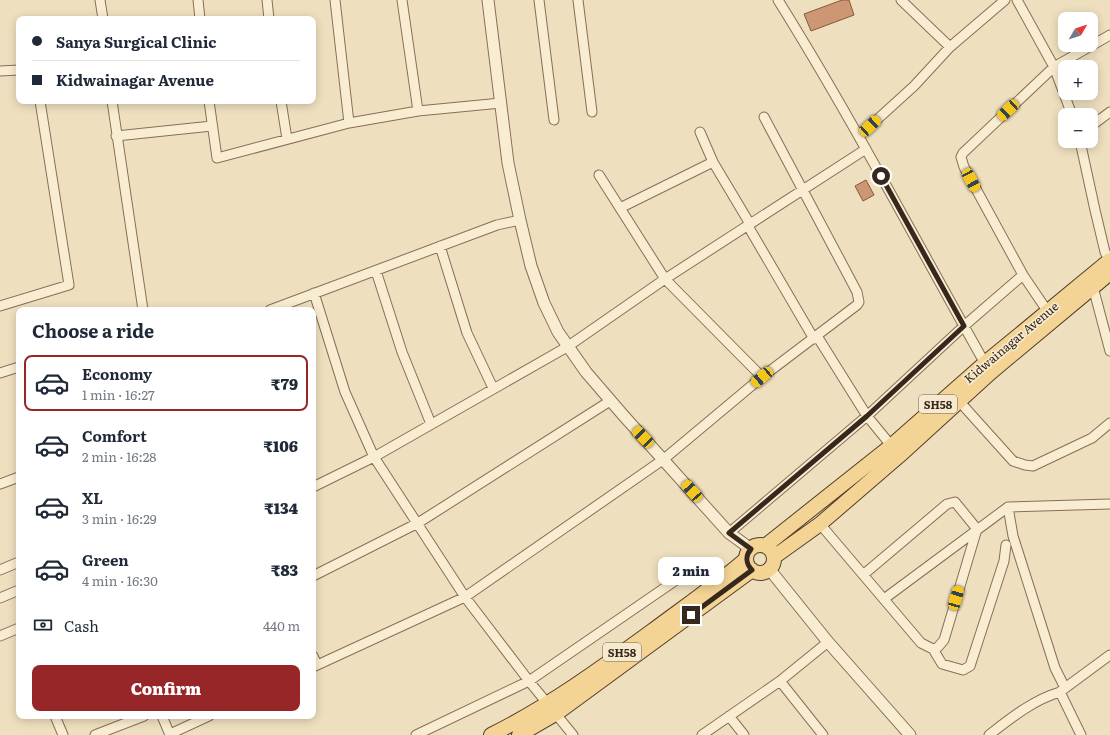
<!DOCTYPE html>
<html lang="en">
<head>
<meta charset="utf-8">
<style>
	body { margin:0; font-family:Literata,serif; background:#f6f6f7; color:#1f2937; height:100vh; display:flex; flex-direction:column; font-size:15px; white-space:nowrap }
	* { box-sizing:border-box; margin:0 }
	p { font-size:13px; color:#747a83 }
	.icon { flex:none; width:22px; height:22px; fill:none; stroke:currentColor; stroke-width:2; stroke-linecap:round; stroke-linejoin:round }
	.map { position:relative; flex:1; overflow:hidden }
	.sheet { position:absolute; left:16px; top:307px; width:300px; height:412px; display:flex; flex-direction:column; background:#fff; border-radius:8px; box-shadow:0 2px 10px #0003 }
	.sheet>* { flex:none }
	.banner { position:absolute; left:16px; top:16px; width:300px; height:88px; border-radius:8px; box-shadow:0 2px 10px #0003; display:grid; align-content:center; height:88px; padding:0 16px; background:#fff }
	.needle { width:26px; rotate:51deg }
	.fabs { position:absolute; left:1058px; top:12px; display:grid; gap:8px }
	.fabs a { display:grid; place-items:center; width:40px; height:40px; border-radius:8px; background:#fff; box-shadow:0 2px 10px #0003; font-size:20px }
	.end { position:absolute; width:18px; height:18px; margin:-9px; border:5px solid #36281c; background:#fff; box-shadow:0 0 0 2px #fff }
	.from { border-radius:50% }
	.bubble { position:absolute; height:28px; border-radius:8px; background:#fff; box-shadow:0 2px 10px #0003; font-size:13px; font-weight:800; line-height:28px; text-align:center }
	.car { position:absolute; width:12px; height:24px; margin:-12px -6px; border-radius:5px; box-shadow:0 0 3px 1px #0007; background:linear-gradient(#f5c518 24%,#345 0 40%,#f5c518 0 76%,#345 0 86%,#f5c518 0) }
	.banner b { display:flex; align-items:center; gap:14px; height:38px; font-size:15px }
	.banner b+b { border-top:1px solid #e0e1e3 }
	.banner i { width:10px; height:10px; background:#1f2937 }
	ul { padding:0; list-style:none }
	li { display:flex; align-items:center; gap:12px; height:56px; margin:0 8px 6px; padding:0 8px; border:2px solid transparent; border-radius:8px }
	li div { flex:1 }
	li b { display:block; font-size:15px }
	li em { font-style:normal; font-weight:800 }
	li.on { border-color:#972629 }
	li>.icon { width:36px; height:36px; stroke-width:1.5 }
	h2 { padding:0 16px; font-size:18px; line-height:48px }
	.pay { display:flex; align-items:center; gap:10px; height:44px; padding:0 16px; font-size:15px }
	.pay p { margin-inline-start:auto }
	.action { display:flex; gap:8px; margin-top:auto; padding:8px 16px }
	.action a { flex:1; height:46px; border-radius:8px; background:#972629; color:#fff; font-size:16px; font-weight:800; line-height:46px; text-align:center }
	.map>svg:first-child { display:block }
	.building { fill:#cd9773; stroke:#86583c }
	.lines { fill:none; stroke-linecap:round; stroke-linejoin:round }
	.minor-casing { stroke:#876f57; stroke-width:11 }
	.tertiary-casing { stroke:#876f57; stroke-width:13 }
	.primary-casing { stroke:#543e2b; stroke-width:16 }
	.minor { stroke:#f9edd1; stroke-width:9 }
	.tertiary { stroke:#f9edd1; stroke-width:11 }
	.primary { stroke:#f3d494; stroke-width:14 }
	.route { stroke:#36281c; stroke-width:5 }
	.labels { text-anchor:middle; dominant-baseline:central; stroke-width:3.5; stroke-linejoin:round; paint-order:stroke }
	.shield { fill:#f6e9ce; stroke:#706251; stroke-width:1 }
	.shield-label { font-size:11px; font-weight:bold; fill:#36281c }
	.street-label { font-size:12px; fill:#36281c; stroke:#f6e9ce }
</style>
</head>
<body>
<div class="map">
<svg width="1110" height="735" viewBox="0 0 1110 735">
	<rect width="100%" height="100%" fill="#eedfbe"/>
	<path class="building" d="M 842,0 L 849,0 L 854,15 L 811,31 L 804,14 Z
		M 866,180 L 874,195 L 863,201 L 855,186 Z"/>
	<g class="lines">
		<g class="minor-casing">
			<path id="minor" d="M 100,0 L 103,19
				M 198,0 L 200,19
				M 267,0 L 269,19
				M 335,0 L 349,123
				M 402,0 L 418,111
				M 539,0 L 554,120
				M 578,0 L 592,112
				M 778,0 C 853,120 918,245 987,367
				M 901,0 L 950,47
				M 1017,0 L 1054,67 L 1072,115
				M 0,71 L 19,70
				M 112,101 L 143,310
				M 209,101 L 217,158 L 349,123 L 418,111 L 501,103
				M 281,101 L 287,139
				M 1091,126 L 1110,112
				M 700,132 L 713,162 L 750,224
				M 116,136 L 212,126
				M 859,136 L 914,86 L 950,47 L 1005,0
				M 1080,141 L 1095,210 L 1105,252 L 1110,261
				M 599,175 L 665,279 L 762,377
				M 620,208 L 713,162
				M 748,226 L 814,339
				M 440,246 L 467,333 L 493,388
				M 376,271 L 402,352 L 431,424
				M 1093,287 L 1110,351
				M 314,293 L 345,392 L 374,457 L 465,597 L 529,681 L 573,735
				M 0,306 L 69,285 L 40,101
				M 270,310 L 497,225 L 520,220
				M 1050,315 L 1023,275 L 964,167 L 961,157 L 963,153 L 1054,67 L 1110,35
				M 817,336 L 867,416 L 894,449
				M 0,373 L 19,367
				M 959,401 L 1013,461 L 1025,465 L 1033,466 L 1092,438 L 1110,423
				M 0,484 L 19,477
				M 313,487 L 374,457 L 567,347 L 665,279 L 866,149
				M 1008,507 L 1013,536 L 1055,668 L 1065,688
				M 820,524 L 921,643 L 933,649 L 938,647 L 944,640 L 977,529 L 955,502 L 947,504 L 863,575
				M 729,533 L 867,416 L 964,326 L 1023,275
				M 0,570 L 19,562
				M 313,576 L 418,523 L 610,401
				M 0,598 L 19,590
				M 884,599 L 1008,507 L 1110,504
				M 0,636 L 19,628
				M 933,649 L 942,664 L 963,670 L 970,666 L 1004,561 L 1006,545
				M 313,656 L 317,665
				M 313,667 L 465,597 L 664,459 L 762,377 L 857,305 L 859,302 L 857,292 L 764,117
				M 780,681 L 823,735
				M 1061,691 L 1110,655
				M 55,716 L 63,735
				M 162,716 L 170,735
				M 729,716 L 744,735
				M 170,734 L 209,716
				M 95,735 L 144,716
				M 416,735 L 529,681 L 698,565
				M 702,735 L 780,681 L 828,642
				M 989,735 C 1011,718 1033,700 1060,692 L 1081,735"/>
		</g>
		<g class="tertiary-casing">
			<path id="tertiary" d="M 488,0 L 508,163 L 520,220 L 531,266 L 544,303 L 558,332 L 586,372 L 623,415 L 729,533 L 751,549
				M 770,570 L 828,642 L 910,735"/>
		</g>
		<g class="primary-casing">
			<path id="primary" d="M746 559a14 14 0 1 1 28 0a14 14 0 1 1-28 0Z
				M 765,546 L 891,446 L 985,363 L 1110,260
				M 774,557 L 820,524 L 899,456 L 990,373 L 1110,273
				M 491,735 C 549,706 600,669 652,631 C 684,607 716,585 746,559
				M 519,735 L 557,713 L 752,570"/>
		</g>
		<use href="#minor" class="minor"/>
		<use href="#tertiary" class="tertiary"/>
		<use href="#primary" class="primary"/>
	</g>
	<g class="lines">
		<path class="route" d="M 691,615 L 752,570 C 746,564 745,556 751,549 L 729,533 L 867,416 L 964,326 L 881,176"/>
	</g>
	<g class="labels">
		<g class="shield">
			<rect x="919" y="395" width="38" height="18" rx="3"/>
			<rect x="603" y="643" width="38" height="18" rx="3"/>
		</g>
		<g class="shield-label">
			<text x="938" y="404">SH58</text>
			<text x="622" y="652">SH58</text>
		</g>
		<g class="street-label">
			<text transform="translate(1011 342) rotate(-40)">Kidwainagar Avenue</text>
		</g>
	</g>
</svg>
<div class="fabs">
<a><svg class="needle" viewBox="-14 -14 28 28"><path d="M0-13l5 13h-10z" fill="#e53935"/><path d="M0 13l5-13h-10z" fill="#747a83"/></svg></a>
<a>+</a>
<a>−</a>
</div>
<i class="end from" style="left:881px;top:176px"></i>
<i class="end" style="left:691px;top:615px"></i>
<div class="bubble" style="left:658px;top:557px;width:66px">2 min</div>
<i class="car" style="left:1008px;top:110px;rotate:227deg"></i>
<i class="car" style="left:870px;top:126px;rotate:47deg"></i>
<i class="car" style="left:971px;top:180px;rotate:152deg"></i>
<i class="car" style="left:762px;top:377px;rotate:230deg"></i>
<i class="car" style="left:643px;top:437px;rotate:316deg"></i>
<i class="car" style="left:692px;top:491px;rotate:318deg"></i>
<i class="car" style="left:956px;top:598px;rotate:16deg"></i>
<div class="banner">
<b><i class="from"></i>Sanya Surgical Clinic</b>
<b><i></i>Kidwainagar Avenue</b>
</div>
<section class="sheet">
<h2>Choose a ride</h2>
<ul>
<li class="on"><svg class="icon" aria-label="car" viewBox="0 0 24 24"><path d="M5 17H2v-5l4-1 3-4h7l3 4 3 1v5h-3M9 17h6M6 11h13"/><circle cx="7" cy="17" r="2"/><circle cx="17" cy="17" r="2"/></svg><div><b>Economy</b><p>1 min · 16:27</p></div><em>₹79</em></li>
<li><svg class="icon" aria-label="car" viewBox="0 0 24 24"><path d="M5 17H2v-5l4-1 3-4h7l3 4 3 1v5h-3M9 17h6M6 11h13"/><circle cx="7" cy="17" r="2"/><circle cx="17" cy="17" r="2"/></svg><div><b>Comfort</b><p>2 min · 16:28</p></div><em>₹106</em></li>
<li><svg class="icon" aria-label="car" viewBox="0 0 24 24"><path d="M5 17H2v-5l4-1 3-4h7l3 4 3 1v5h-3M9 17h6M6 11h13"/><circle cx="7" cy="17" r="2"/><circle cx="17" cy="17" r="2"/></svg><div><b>XL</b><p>3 min · 16:29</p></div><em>₹134</em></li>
<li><svg class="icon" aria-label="car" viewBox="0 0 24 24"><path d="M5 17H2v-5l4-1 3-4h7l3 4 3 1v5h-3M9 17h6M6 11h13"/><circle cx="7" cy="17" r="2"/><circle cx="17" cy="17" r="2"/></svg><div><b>Green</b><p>4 min · 16:30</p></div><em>₹83</em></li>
</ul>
<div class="pay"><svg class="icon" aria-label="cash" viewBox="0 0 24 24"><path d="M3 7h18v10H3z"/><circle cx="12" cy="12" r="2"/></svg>Cash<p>440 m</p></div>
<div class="action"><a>Confirm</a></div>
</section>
</div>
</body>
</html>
